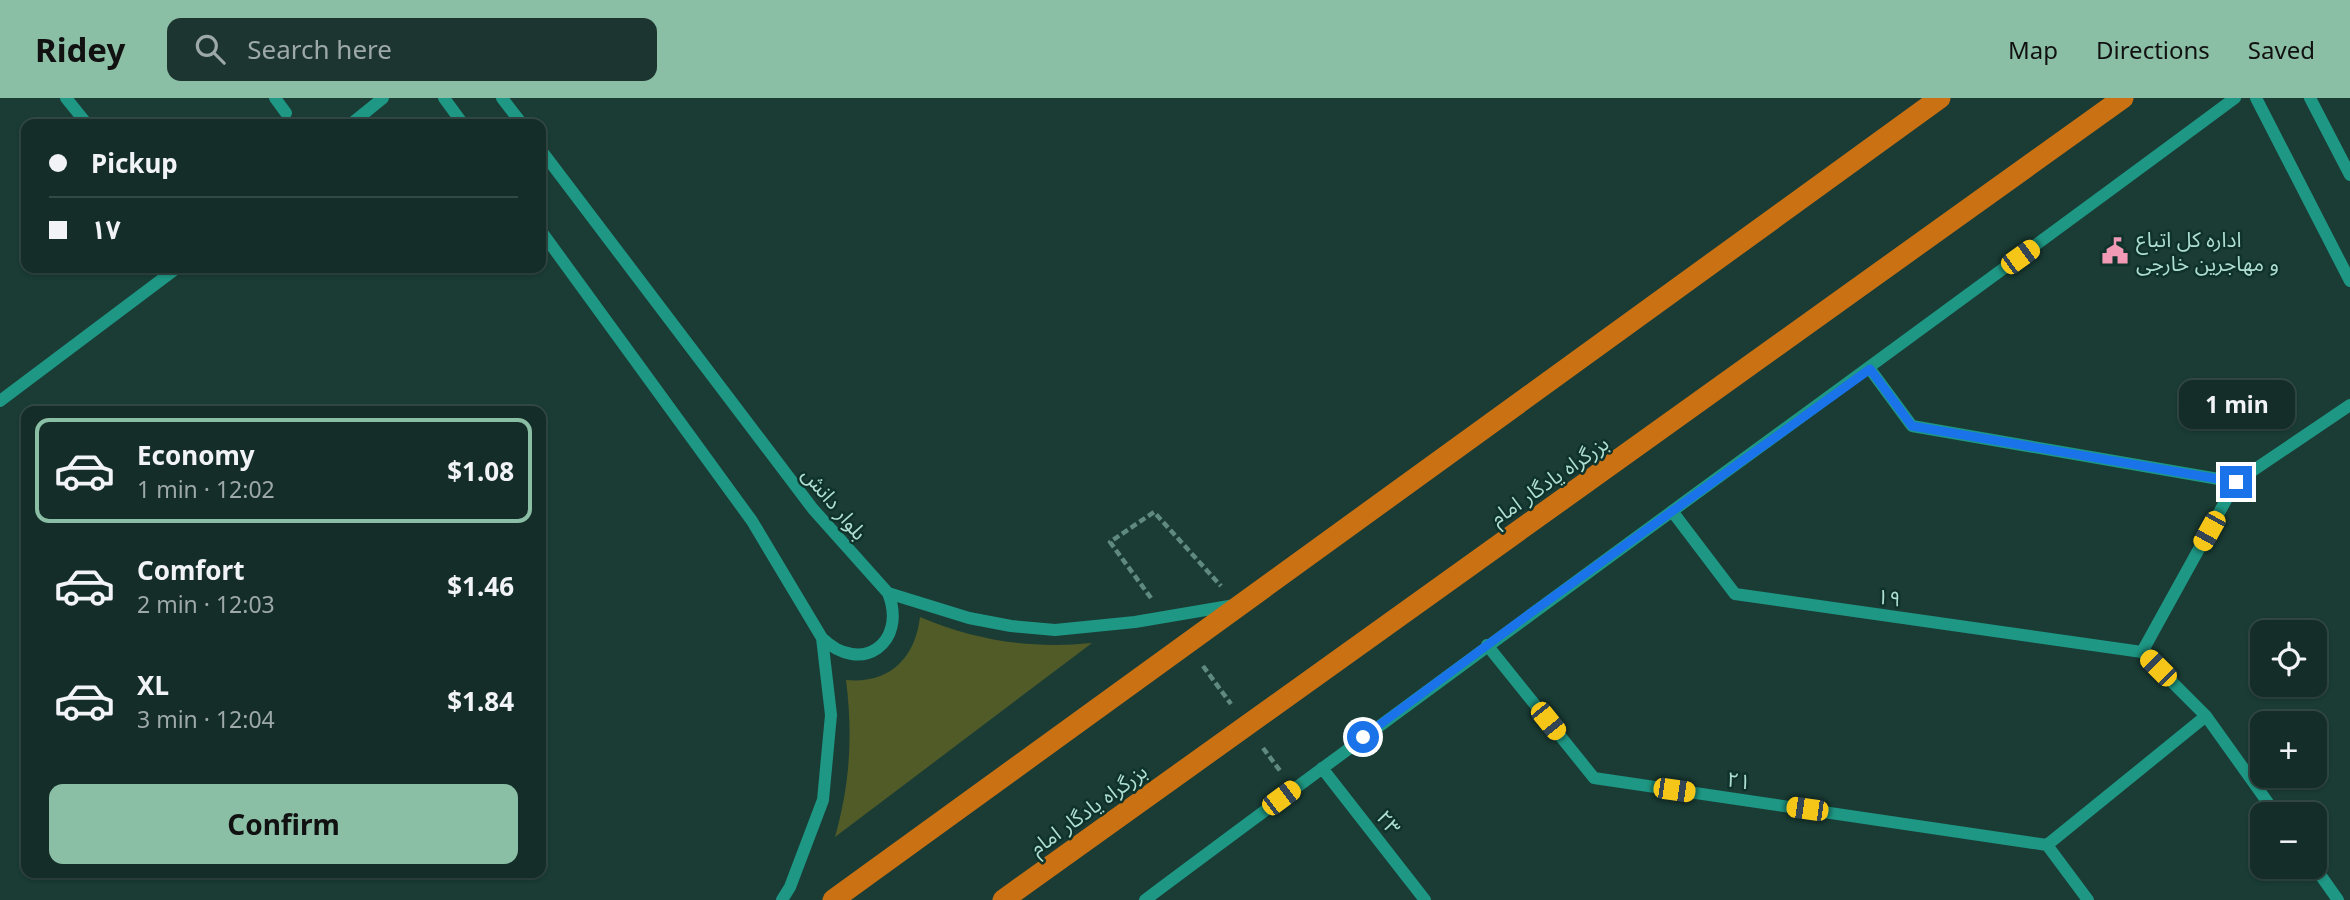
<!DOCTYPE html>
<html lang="en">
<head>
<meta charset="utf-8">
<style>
	body { margin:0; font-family:"Noto Sans","Noto Sans Arabic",sans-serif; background:#1d3530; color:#f1f3f6; height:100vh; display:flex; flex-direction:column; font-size:26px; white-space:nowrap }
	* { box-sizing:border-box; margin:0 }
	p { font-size:23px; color:#9da8a8 }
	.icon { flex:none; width:38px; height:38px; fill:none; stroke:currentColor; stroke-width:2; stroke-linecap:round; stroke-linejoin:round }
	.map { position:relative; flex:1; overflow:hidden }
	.panel { position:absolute; left:21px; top:308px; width:525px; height:472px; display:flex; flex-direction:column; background:#142d28; border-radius:14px; box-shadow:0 2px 5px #0004,0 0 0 2px #334945 }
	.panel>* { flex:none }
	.guide { position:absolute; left:21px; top:21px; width:525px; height:154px; border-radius:14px; box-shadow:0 2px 5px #0004,0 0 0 2px #334945; display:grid; align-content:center; height:154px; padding:0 28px; background:#142d28 }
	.fabs { position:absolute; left:2250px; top:522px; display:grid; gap:14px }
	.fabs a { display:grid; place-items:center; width:77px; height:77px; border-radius:14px; background:#142d28; box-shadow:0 2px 5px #0004,0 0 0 2px #334945; font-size:35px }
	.end { position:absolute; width:32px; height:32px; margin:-16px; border:9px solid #1a73e8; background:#fff; box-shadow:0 0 0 4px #fff }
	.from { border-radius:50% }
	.bubble { position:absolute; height:49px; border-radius:14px; background:#142d28; box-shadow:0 2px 5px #0004,0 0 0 2px #334945; font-size:23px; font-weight:700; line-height:49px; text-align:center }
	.car { position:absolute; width:21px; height:42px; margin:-21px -10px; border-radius:9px; box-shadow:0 0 5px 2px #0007; background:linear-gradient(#f5c518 24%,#345 0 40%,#f5c518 0 76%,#345 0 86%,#f5c518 0) }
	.guide b { display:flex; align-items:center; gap:24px; height:66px; font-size:26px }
	.guide b+b { border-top:2px solid #334945 }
	.guide i { width:18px; height:18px; background:#f1f3f6 }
	ul { padding:12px 0 0; list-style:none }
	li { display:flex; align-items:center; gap:21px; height:105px; margin:0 14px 10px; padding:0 14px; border:4px solid transparent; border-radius:14px }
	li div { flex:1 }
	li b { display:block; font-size:26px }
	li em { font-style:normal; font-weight:700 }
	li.active { border-color:#8abfa5 }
	li>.icon { width:63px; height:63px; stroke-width:1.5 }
	.primary-button { display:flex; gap:14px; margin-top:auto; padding:14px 28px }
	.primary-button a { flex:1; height:80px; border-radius:14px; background:#8abfa5; color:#111; font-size:28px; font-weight:700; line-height:80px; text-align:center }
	header { display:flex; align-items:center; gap:42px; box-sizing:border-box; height:98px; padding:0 35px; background:#8abfa5; color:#111 }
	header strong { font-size:33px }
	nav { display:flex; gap:38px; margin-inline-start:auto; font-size:24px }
	.search { width:490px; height:63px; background:#1d3530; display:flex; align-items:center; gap:18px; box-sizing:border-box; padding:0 24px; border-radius:14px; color:#9da8a8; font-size:26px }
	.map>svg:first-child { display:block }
	.green { fill:#515b28 }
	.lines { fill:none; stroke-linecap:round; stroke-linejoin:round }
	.path { stroke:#60897f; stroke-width:4.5; stroke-dasharray:7 3.5; stroke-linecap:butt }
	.minor { stroke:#1e9784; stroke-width:12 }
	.highway { stroke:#ca7113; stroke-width:21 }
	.route { stroke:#1a73e8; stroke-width:9 }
	.labels { text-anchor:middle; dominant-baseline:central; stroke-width:5; stroke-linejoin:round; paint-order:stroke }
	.poi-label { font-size:21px; fill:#aeded2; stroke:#0f322b; text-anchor:start }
	.street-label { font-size:21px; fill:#aeded2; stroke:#0f322b }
</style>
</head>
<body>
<header>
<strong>Ridey</strong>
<div class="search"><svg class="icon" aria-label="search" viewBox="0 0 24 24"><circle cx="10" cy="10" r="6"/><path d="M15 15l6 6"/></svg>Search here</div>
<nav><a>Map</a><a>Directions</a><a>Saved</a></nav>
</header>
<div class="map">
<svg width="2350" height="802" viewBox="0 0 2350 802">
	<rect width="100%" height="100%" fill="#1a3c35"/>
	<path class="green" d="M 920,519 C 977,543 1031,551 1092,545 L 835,739 C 850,686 853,637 846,582 C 889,586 915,561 920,519 Z"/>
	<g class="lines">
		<path class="path" d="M 1151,500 L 1110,444 L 1154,414 L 1221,488
			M 1203,568 L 1231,606
			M 1263,650 L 1281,674"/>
		<path class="minor" d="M 66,0 L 87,26
			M 275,0 L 286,15
			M 444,0 L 463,26
			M 502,0 L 522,26
			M 2256,0 L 2350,183
			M 2310,0 L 2350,77
			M 351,26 L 383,0
			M 541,52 L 813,411 L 888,495 L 969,520 L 1011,528 L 1055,532 L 1135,524 L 1235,507
			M 541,133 L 752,423 L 822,540 L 831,617 L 823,702 L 790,789 L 782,802
			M 1870,271 L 1912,328 L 2236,384
			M 0,303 L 177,170
			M 1672,413 L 1735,496 L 2142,554
			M 822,540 C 861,578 908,545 888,495
			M 1487,547 L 1594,680 L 2047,747
			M 2142,554 L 2236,384 L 2350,307
			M 2142,554 L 2206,618 L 2276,716
			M 1322,670 L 1425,802
			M 2047,747 L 2206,618
			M 2047,747 L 2088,802
			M 2314,768 L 2338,802
			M 1145,802 C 1506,532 1872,269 2235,0"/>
		<path class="highway" d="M 833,802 L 1940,0
			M 1003,802 L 2123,0"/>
	</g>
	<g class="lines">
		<path class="route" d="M 1363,639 L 1528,517 L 1870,271 L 1912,328 L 2236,384"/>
	</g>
	<defs>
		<g id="civic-bare" transform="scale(2.1)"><path d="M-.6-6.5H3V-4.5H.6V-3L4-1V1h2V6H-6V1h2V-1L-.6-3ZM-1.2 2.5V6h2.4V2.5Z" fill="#f09ab6" stroke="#0f322b" stroke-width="2.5" paint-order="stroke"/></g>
	</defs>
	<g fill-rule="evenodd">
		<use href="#civic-bare" x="2115" y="153"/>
	</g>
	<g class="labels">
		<g class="poi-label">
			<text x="2136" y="141">اداره کل اتباع<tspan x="2136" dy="24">و مهاجرین خارجی</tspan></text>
		</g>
		<g class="street-label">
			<text transform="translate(1549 382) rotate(-35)">بزرگراه یادگار امام</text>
			<text transform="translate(835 405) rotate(50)">بلوار دانش</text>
			<text transform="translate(1889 499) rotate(8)">۱۹</text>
			<text transform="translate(1739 682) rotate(8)">۲۱</text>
			<text transform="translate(1088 711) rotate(-36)">بزرگراه یادگار امام</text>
			<text transform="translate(1389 724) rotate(52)">۲۳</text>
		</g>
	</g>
</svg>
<div class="fabs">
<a><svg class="icon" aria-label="locate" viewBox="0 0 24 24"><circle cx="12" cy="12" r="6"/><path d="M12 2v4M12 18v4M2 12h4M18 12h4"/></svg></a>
<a>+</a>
<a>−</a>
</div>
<i class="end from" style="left:1363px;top:639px"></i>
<i class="end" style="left:2236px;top:384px"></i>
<div class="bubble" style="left:2179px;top:282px;width:116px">1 min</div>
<i class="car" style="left:2020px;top:159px;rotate:54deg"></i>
<i class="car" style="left:2209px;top:433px;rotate:209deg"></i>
<i class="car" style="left:2158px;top:570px;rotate:315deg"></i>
<i class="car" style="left:1548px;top:623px;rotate:141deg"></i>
<i class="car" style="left:1674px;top:692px;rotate:98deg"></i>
<i class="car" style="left:1281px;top:700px;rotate:53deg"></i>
<i class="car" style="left:1807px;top:711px;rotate:278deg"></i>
<div class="guide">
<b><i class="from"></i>Pickup</b>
<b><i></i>۱۷</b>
</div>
<section class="panel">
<ul>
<li class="active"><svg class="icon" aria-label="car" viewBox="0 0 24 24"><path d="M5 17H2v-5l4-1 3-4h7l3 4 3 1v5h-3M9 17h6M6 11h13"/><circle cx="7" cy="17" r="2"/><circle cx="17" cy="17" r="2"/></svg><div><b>Economy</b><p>1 min · 12:02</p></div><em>$1.08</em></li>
<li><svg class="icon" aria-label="car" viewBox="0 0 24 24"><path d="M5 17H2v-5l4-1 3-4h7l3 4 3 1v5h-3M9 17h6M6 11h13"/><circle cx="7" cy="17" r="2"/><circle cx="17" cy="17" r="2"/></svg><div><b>Comfort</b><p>2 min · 12:03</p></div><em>$1.46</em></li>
<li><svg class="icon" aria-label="car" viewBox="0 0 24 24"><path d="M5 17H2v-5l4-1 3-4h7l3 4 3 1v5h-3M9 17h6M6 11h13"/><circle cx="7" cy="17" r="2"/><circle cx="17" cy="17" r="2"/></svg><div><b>XL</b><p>3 min · 12:04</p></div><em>$1.84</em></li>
</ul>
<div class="primary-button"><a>Confirm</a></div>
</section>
</div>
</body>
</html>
